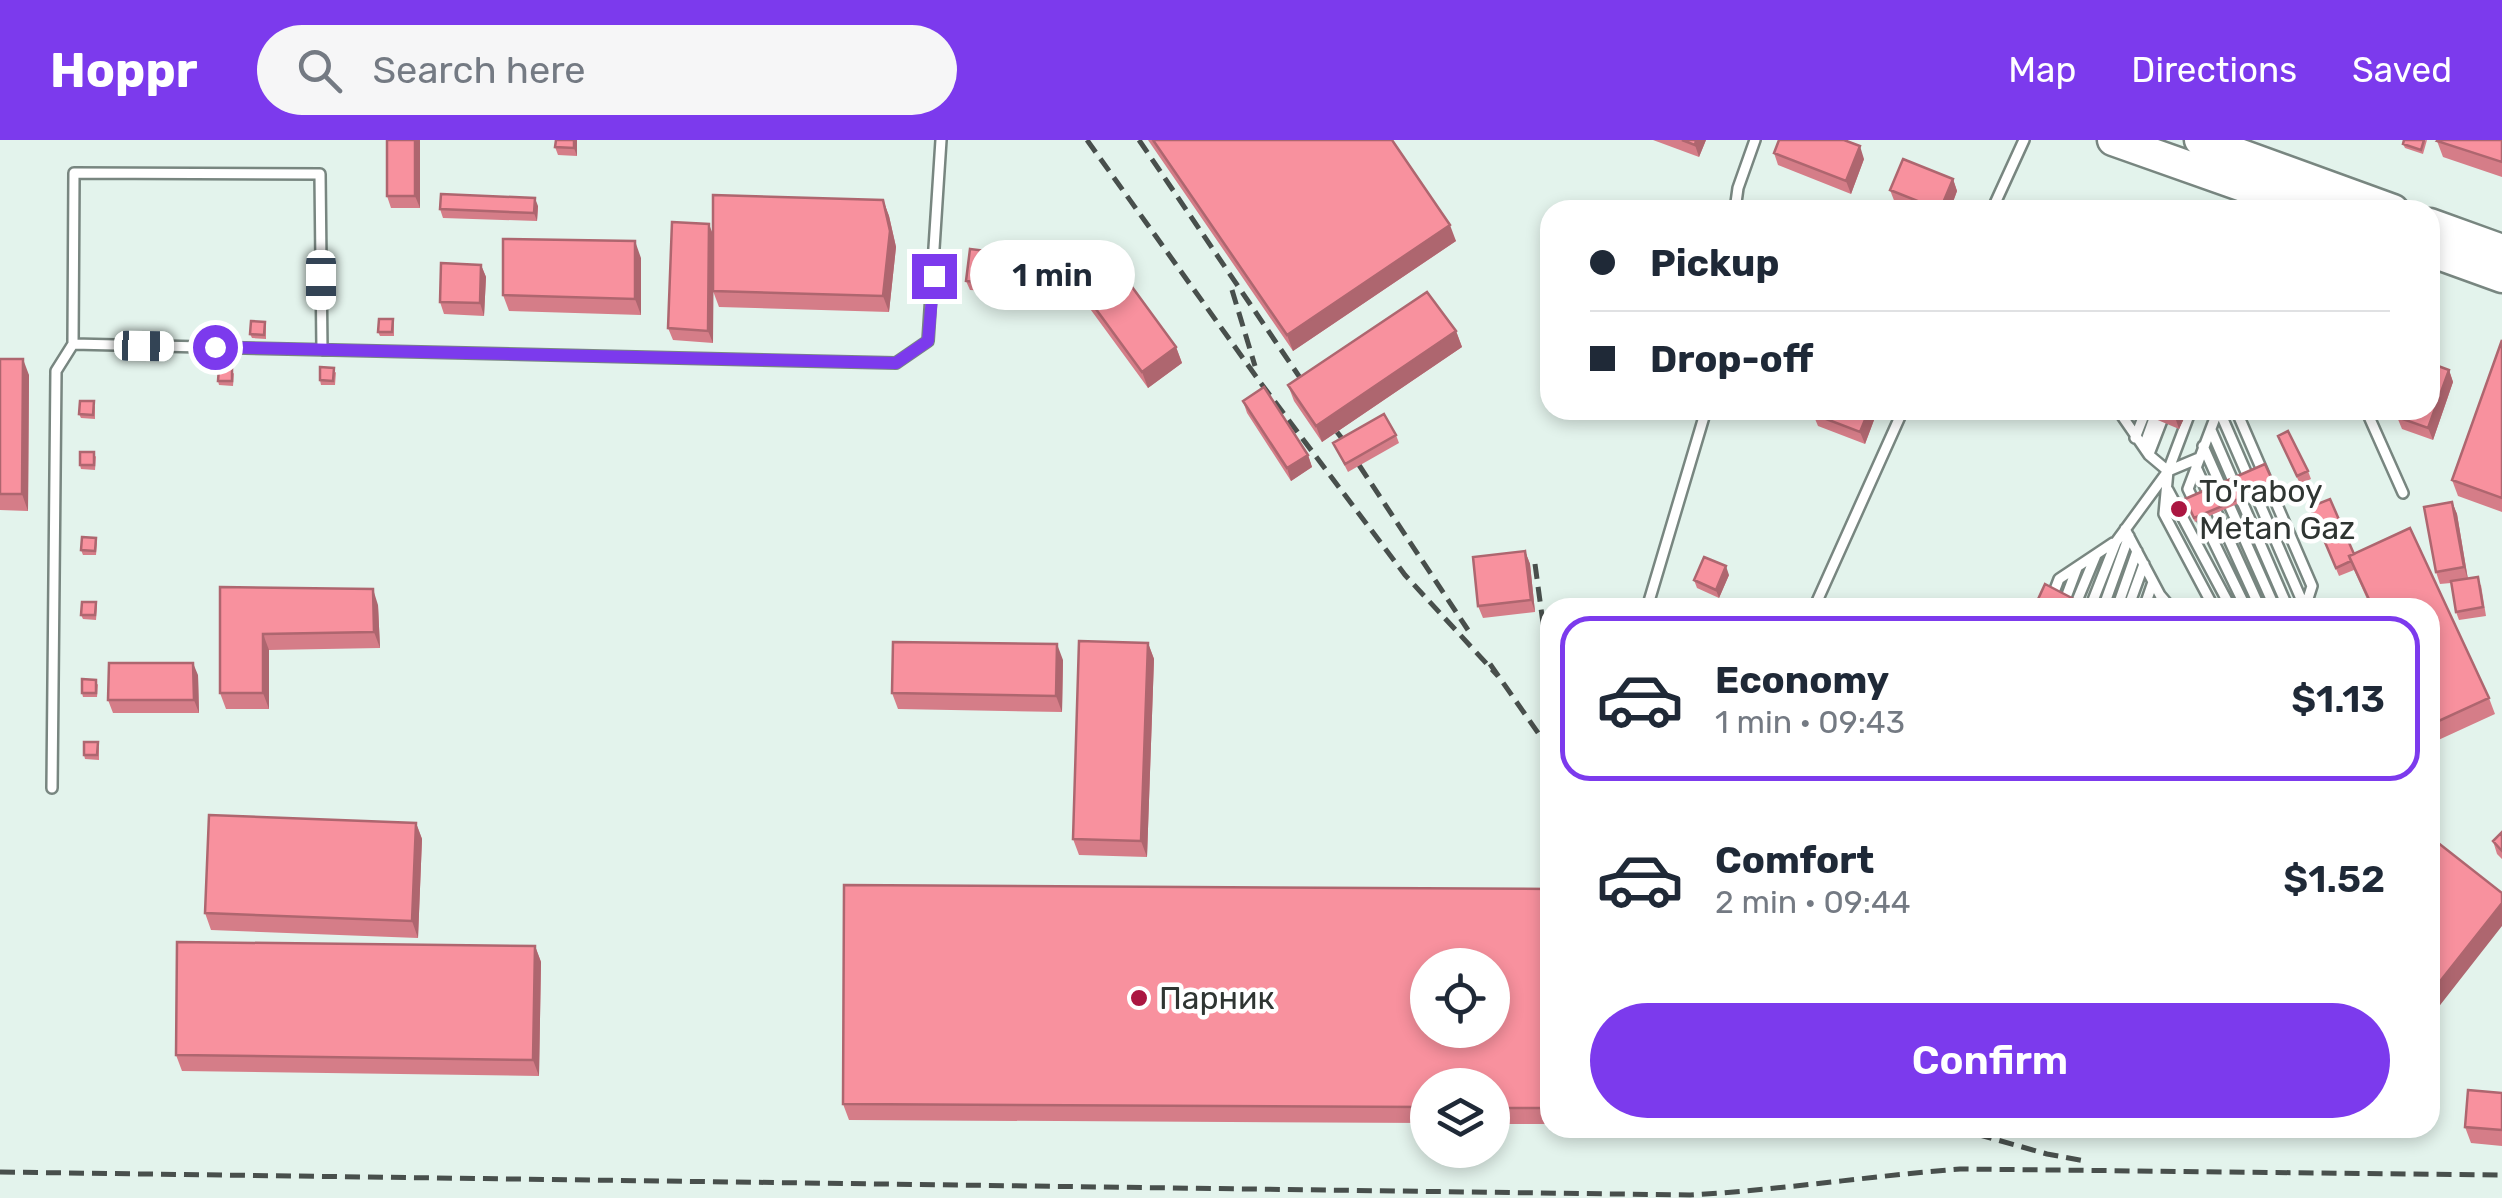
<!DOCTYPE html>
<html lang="en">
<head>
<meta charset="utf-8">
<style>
	body { margin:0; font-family:Rubik,sans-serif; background:#f6f6f7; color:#1f2937; height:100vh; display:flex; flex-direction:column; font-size:38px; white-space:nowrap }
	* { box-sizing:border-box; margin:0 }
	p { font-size:32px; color:#747a83 }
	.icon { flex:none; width:55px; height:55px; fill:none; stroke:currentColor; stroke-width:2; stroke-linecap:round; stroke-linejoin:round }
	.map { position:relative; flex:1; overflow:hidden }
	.side { position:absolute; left:1540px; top:458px; width:900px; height:540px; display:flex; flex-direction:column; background:#fff; border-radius:30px; box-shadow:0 5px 15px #0003 }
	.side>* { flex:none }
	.top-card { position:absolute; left:1540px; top:60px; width:900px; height:220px; border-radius:30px; box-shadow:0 5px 15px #0003; display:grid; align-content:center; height:220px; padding:0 50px; background:#fff }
	.tools { position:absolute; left:1410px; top:808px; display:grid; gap:20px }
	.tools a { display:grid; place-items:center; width:100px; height:100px; border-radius:50%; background:#fff; box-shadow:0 5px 15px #0003; font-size:50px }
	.end { position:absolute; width:45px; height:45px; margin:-22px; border:12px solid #7c3aed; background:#fff; box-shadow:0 0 0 5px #fff }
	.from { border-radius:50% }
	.bubble { position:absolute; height:70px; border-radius:35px; background:#fff; box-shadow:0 5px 15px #0003; font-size:32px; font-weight:600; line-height:70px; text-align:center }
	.car { position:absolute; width:30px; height:60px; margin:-30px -15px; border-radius:12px; box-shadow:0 0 8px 2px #0007; background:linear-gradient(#fff 24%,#345 0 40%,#fff 0 76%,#345 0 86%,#fff 0) }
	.top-card b { display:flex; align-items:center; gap:35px; height:95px; font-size:38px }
	.top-card b+b { border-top:2px solid #e0e1e3 }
	.top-card i { width:25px; height:25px; background:#1f2937 }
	ul { padding:18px 0 0; list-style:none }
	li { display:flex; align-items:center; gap:30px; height:165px; margin:0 20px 15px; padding:0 30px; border:5px solid transparent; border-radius:30px }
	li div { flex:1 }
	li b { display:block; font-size:38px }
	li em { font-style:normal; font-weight:600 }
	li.selected { border-color:#7c3aed }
	li>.icon { width:90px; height:90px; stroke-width:1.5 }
	.action { display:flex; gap:20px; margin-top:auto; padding:20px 50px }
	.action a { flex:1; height:115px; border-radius:60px; background:#7c3aed; color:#fff; font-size:40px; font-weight:600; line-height:115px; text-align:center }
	header { display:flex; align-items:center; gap:60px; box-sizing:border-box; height:140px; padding:0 50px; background:#7c3aed; color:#fff }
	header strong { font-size:48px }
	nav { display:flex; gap:55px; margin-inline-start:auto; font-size:35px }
	.search { width:700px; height:90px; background:#f6f6f7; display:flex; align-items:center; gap:25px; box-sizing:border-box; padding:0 35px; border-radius:55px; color:#747a83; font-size:38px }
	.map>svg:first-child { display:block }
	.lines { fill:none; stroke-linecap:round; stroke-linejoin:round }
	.lane-casing { stroke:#788680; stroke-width:14 }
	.primary-casing { stroke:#788680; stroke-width:35 }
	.lane { stroke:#fff; stroke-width:9 }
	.primary { stroke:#fff; stroke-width:30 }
	.rail { stroke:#484f4c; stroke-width:5; stroke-dasharray:15 8; stroke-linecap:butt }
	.wall { fill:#d57d88 }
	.shaded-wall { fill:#ae666f }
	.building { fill:#f8919e; stroke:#ae666f; stroke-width:2.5; fill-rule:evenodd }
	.route { stroke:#7c3aed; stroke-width:12 }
	.poi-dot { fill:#ab1641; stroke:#fff; stroke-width:4 }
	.labels { text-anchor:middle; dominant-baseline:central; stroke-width:9; stroke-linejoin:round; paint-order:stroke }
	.poi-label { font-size:32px; fill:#2f3532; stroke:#fff; text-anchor:start }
</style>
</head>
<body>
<header>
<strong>Hoppr</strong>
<div class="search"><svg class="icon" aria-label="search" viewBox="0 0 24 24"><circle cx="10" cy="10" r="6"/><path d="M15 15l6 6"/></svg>Search here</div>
<nav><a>Map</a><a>Directions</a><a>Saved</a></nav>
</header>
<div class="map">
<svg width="2502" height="1058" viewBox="0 0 2502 1058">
	<rect width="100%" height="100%" fill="#e3f3ec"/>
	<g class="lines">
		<g class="lane-casing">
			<path id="lane" d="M 1735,70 L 1738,48 L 1755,0
				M 1992,70 L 2024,0
				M 2239,70 L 2245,51
				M 73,204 L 74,33 L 320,34 L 322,210
				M 2118,270 L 2149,315 L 2168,331
				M 2191,270 L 2168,331 L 2164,374 L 2214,468
				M 2218,270 L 2188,349 L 2246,468
				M 2219,270 L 2305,468
				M 2236,270 L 2312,446 L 2305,468
				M 2366,270 L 2403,353
				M 2211,290 L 2288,468
				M 2135,298 L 2146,270
				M 2144,306 L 2157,270
				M 2203,306 L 2275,468
				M 2149,314 L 2166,270
				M 2196,327 L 2260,468
				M 2168,350 L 2231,468
				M 2125,389 L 2160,455 L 2171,468
				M 1647,468 L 1706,270
				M 1814,468 L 1903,270
				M 2048,468 L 2059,439 L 2113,403
				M 2062,468 L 2077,428
				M 2074,468 L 2096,415
				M 2090,468 L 2116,402 L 2168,331 L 2199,318
				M 2103,468 L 2129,396
				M 2117,468 L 2137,411
				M 2128,468 L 2144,424
				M 2144,468 L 2153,442
				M 52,648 L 56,231 L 73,204 L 896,223 L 928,201 L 941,0"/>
		</g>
		<g class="primary-casing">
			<path id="primary" d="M 2113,0 L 2311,70
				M 2200,0 L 2393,70
				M 2430,84 L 2502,110
				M 2430,111 L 2502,137"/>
		</g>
		<use href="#lane" class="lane"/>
		<use href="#primary" class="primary"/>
		<path class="rail" d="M 1087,0 L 1260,242 L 1405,435 L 1498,536
			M 1139,0 L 1309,251
			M 1232,150 L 1255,226
			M 1337,292 L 1347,305
			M 1359,325 L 1468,490
			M 1535,424 L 1550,535
			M 1490,524 L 1550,610
			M 1955,988 L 2047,1014 L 2085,1021
			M 0,1032 L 1690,1055 C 1780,1050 1870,1036 1960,1029 L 2502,1035"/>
	</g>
	<path class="wall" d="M 420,0 L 420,68 L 391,68 L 387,56 Z
		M 577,0 L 577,16 L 558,15 L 555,7 Z
		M 1148,0 L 1392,0 L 1456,101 L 1293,211 Z
		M 1653,0 L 1706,0 L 1699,17 Z
		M 2427,0 L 2423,14 L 2405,8 L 2403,4 Z
		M 2502,0 L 2502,37 L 2443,17 L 2437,1 Z
		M 1774,13 L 1864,19 L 1851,54 L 1778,25 Z
		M 1953,39 L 1957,51 L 1950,70 L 1913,70 L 1895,63 L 1890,50 Z
		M 883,60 L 889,76 L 896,107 L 889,172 L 719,167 L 713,151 L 713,203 L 673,200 L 668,188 L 713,96 Z
		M 538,66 L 537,81 L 443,78 L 440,69 Z
		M 641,118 L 641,175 L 509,171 L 503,155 Z
		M 990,119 L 987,151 L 970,150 L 966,141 Z
		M 481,125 L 486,137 L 484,176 L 444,174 L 440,162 Z
		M 1071,135 L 1176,207 L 1182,223 L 1148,248 L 1077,151 Z
		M 393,179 L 394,183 L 394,196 L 380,196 L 378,192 Z
		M 265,182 L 266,186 L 266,199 L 252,198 L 250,194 Z
		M 1456,191 L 1462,207 L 1322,302 L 1294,261 L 1288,245 Z
		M 2502,200 L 2502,372 L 2458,356 L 2452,340 Z
		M 0,219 L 29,235 L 28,371 L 0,370 Z
		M 2449,230 L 2453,242 L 2433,300 L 2402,289 L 2397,277 Z
		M 336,232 L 335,245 L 321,245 L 320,240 Z
		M 234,233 L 233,246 L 219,245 L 218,241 Z
		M 1243,261 L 1308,315 L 1312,327 L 1291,341 L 1247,273 Z
		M 95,266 L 95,279 L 81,278 L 79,274 Z
		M 1815,270 L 1877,270 L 1877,272 L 1865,304 L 1818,286 L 1813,274 Z
		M 2134,270 L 2188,270 L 2179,289 Z
		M 1396,295 L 1399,303 L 1348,332 L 1333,303 Z
		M 2278,296 L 2308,331 L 2311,339 L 2300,344 Z
		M 96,316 L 95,330 L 81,329 L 80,325 Z
		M 2265,324 L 2275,348 L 2195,382 L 2185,359 Z
		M 2330,359 L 2354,414 L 2410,388 L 2489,558 L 2495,574 L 2434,602 L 2430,593 L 2430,468 L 2371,468 L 2354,430 L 2339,436 L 2310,367 Z
		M 2452,362 L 2457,374 L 2468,439 L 2481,445 L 2486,476 L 2459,480 L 2456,472 L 2451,443 L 2440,444 L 2436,432 Z
		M 97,402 L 96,415 L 83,415 L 81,410 Z
		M 1525,411 L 1530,424 L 1535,472 L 1483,478 L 1478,466 Z
		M 1729,435 L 1719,458 L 1697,448 L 1694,440 Z
		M 220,447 L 378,465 L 380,508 L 269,510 L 269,569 L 226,569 L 220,553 Z
		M 96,462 L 97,467 L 96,480 L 83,479 L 81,475 Z
		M 1148,503 L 1154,519 L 1147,717 L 1079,715 L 1073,699 Z
		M 1063,520 L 1062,572 L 898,569 L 892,553 Z
		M 198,535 L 199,573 L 113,573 L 108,560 Z
		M 98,544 L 97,557 L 83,557 L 82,553 Z
		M 99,606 L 99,620 L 85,619 L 84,615 Z
		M 416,683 L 422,699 L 418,798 L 211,790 L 205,773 Z
		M 2502,692 L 2502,719 L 2497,714 L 2493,701 Z
		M 1550,749 L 1550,984 L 1492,984 L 1492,945 L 1428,945 L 1428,983 L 849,980 L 843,964 Z
		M 535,806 L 541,822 L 539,936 L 182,931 L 176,915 Z
		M 2502,953 L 2502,1006 L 2471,1003 L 2465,987 Z
		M 2276,988 L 2403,988 L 2403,996 L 2279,996 Z"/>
	<path class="shaded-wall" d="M 415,0 L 420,0 L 420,68 L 415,56 Z
		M 574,0 L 577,0 L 577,16 L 574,8 Z
		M 1696,0 L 1706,0 L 1699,17 L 1695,5 Z
		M 1860,6 L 1864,19 L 1851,54 L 1846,41 Z
		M 1953,39 L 1957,51 L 1950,70 L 1940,70 Z
		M 535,58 L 538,66 L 537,81 L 534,73 Z
		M 883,60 L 889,76 L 896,107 L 889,172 L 883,156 Z
		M 709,84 L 714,97 L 713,203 L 708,191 Z
		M 1450,85 L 1456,101 L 1293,211 L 1287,195 Z
		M 635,101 L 641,118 L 641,175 L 635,159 Z
		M 987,111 L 990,119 L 987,151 L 984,143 Z
		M 481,125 L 486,137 L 484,176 L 480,163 Z
		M 1456,191 L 1462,207 L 1322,302 L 1316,286 Z
		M 1176,207 L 1182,223 L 1148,248 L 1142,232 Z
		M 23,219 L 29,235 L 28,371 L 22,354 Z
		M 2449,230 L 2453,242 L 2433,300 L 2428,288 Z
		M 1869,270 L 1877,270 L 1877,272 L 1865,304 L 1860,292 Z
		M 2178,270 L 2188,270 L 2179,289 L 2175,277 Z
		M 1308,315 L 1312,327 L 1291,341 L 1287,328 Z
		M 2452,362 L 2457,374 L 2468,440 L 2464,427 Z
		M 1525,411 L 1530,424 L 1535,472 L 1531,460 Z
		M 1726,426 L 1729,435 L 1719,458 L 1716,450 Z
		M 373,449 L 378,465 L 380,508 L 374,492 Z
		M 263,494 L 269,510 L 269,569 L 263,553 Z
		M 1148,503 L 1154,519 L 1147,717 L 1141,701 Z
		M 1057,504 L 1063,520 L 1062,572 L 1056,556 Z
		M 193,523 L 198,535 L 199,573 L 194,560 Z
		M 416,683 L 422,699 L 418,798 L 412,781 Z
		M 2502,763 L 2502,786 L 2430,878 L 2430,854 Z
		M 535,806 L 541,822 L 539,936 L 533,920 Z"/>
	<path class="building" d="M 387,0 L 415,0 L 415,56 L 387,56 Z
		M 556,0 L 574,0 L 574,8 L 555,7 Z
		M 1153,0 L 1392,0 L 1450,85 L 1287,195 Z
		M 1682,0 L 1696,0 L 1695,5 Z
		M 1779,0 L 1844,0 L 1860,6 L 1846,41 L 1774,13 Z
		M 2404,0 L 2424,0 L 2421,10 L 2403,4 Z
		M 2438,0 L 2502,0 L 2502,22 L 2437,1 Z
		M 1903,19 L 1953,39 L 1940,70 L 1890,50 Z
		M 441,54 L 535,58 L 534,73 L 440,69 Z
		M 713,55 L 883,60 L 890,91 L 883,156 L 713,151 Z
		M 672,82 L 709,84 L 708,191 L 668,188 Z
		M 503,99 L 635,101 L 635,159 L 503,155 Z
		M 970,109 L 987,111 L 984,143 L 966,141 Z
		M 1105,110 L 1176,207 L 1142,232 L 1071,135 Z
		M 441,123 L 481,125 L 480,163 L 440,162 Z
		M 1427,152 L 1456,191 L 1316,286 L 1288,245 Z
		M 379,179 L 393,179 L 392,192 L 378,192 Z
		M 251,181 L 265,182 L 264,195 L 250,194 Z
		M 2502,200 L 2502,358 L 2452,340 Z
		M 0,219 L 23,219 L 22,354 L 0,354 Z
		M 2430,223 L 2449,230 L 2428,288 L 2397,277 L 2400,270 L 2430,270 Z
		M 320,227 L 334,228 L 333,241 L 320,240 Z
		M 219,228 L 232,228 L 232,241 L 218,241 Z
		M 1264,247 L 1308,315 L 1287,328 L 1243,261 Z
		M 80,261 L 94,261 L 93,275 L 79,274 Z
		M 1815,270 L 1869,270 L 1860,292 L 1813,274 Z
		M 2159,270 L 2178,270 L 2175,277 Z
		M 1384,274 L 1396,295 L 1345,324 L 1333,303 Z
		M 2288,291 L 2308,331 L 2297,336 L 2278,296 Z
		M 80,312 L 94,312 L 94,325 L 80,325 Z
		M 2265,324 L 2274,344 L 2194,378 L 2185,359 Z
		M 2330,359 L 2354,414 L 2349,416 L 2351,421 L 2336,428 L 2310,367 Z
		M 2452,362 L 2464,427 L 2436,432 L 2424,367 Z
		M 2410,388 L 2489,558 L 2430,585 L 2430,468 L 2373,468 L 2349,416 Z
		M 82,397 L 96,398 L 95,411 L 81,410 Z
		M 1525,411 L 1531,460 L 1478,466 L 1473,417 Z
		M 1704,417 L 1726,426 L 1716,450 L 1694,440 Z
		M 2478,437 L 2483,467 L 2456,472 L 2451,441 Z
		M 2045,444 L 2091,468 L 2034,468 Z
		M 220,447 L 373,449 L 374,492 L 263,494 L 263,553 L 220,553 Z
		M 82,462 L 96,462 L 95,475 L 81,475 Z
		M 1079,501 L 1148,503 L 1141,701 L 1073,699 Z
		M 893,502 L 1057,504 L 1056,556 L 892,553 Z
		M 109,523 L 193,523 L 194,560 L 108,560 Z
		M 82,539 L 96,540 L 96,553 L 82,553 Z
		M 84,602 L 98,602 L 97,615 L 84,615 Z
		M 209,675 L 416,683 L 412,781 L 205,773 Z
		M 2502,692 L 2502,711 L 2493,701 Z
		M 2437,702 L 2502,753 L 2502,763 L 2430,854 L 2430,710 Z
		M 844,745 L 1550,749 L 1550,968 L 1492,968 L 1492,945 L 1428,945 L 1428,967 L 843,964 ZM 1428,825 L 1492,825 L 1492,890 L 1428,890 Z
		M 177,802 L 535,806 L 533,920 L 176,915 Z
		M 2468,950 L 2502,953 L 2502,990 L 2465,987 Z"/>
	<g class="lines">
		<path class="route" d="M 215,207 L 896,223 L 928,201 L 934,136"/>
	</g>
	<g class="poi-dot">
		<circle cx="2179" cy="369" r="10"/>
		<circle cx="1139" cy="858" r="10"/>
	</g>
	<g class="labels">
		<g class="poi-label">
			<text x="2199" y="351">To'raboy<tspan x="2199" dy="37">Metan Gaz</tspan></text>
			<text x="1159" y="858">Парник</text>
		</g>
	</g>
</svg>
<div class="tools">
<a><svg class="icon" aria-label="locate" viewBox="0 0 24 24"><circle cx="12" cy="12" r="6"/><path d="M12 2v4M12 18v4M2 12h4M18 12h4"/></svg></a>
<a><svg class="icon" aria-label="layers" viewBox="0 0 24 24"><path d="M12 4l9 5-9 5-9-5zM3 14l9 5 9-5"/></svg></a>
</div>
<i class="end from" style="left:215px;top:207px"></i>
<i class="end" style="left:934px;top:136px"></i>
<div class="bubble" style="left:970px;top:100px;width:165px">1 min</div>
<i class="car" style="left:321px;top:140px;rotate:180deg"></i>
<i class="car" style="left:144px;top:206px;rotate:91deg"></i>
<div class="top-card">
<b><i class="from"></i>Pickup</b>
<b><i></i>Drop-off</b>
</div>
<section class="side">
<ul>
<li class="selected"><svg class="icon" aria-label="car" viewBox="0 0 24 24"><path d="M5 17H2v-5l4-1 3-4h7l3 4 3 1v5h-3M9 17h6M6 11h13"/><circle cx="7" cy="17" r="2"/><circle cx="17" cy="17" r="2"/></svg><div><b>Economy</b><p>1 min · 09:43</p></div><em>$1.13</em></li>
<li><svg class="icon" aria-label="car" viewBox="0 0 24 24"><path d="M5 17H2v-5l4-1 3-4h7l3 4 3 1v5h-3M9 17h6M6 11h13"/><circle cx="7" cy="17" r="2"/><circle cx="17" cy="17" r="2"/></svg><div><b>Comfort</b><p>2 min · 09:44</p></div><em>$1.52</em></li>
</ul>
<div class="action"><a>Confirm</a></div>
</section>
</div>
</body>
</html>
